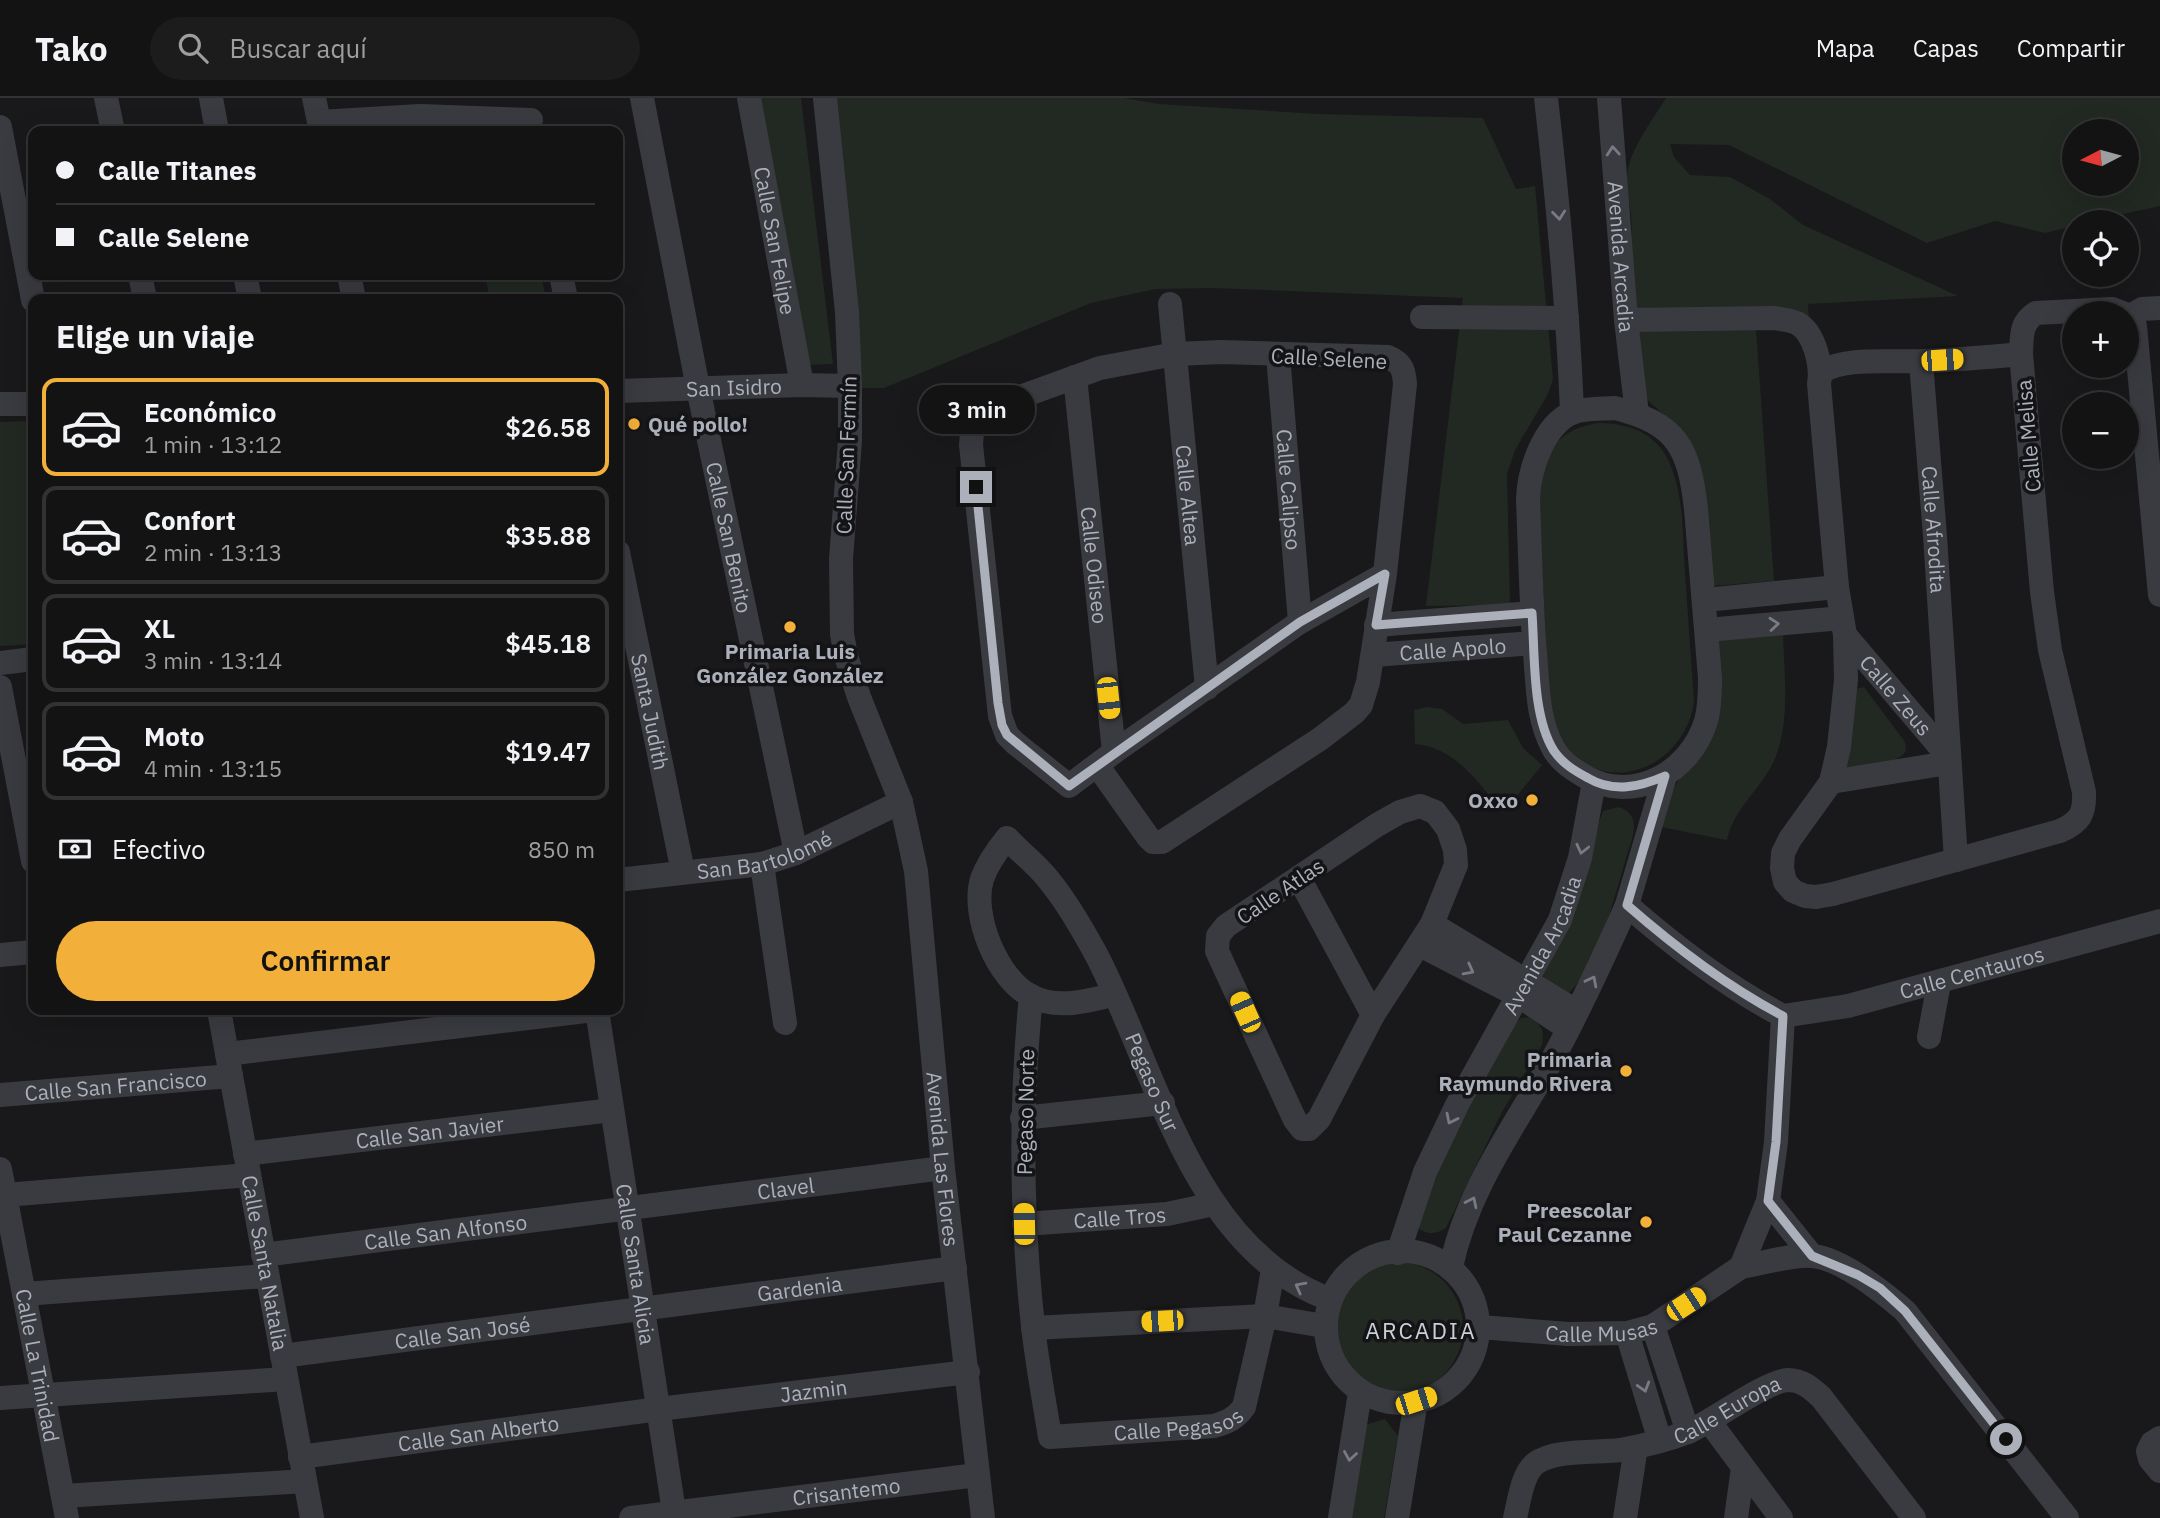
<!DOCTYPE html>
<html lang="es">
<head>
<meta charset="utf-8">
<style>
	body { margin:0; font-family:"IBM Plex Sans",sans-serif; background:#1c1c1d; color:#f1f3f6; height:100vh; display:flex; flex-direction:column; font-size:26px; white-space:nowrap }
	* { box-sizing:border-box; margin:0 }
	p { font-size:23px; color:#9d9ea0 }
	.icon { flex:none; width:38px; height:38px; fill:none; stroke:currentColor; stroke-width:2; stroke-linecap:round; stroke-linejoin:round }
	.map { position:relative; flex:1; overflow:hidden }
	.sheet { position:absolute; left:28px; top:196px; width:595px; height:721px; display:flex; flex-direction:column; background:#131314; border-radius:14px; box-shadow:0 7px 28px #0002,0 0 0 2px #323234 }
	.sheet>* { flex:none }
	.guide { position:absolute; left:28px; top:28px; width:595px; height:154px; border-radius:14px; box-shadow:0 7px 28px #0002,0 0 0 2px #323234; display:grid; align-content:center; height:154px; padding:0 28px; background:#131314 }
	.needle { width:46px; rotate:264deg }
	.fabs { position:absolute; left:2062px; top:21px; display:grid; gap:14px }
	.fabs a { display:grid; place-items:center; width:77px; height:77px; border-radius:50%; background:#131314; box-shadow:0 7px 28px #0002,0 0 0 2px #323234; font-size:35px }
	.end { position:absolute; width:32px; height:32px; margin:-16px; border:9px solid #abb0bb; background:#111; box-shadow:0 0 0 4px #111 }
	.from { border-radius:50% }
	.bubble { position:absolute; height:49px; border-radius:24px; background:#131314; box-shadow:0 7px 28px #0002,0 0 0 2px #323234; font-size:23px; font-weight:600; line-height:49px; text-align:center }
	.car { position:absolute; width:21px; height:42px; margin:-21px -10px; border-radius:9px; box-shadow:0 0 5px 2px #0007; background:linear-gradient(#f5c518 24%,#345 0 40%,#f5c518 0 76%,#345 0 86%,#f5c518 0) }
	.guide b { display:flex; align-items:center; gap:24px; height:66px; font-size:26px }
	.guide b+b { border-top:2px solid #323234 }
	.guide i { width:18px; height:18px; background:#f1f3f6 }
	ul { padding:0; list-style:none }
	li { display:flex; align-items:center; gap:21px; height:98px; margin:0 14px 10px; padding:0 14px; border:4px solid #323234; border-radius:14px }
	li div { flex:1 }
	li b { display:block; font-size:26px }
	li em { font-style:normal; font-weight:600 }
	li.current { border-color:#f2b03a }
	li>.icon { width:63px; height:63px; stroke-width:1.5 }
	h2 { padding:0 28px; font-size:32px; line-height:84px }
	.pay { display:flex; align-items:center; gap:18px; height:77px; padding:0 28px; font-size:26px }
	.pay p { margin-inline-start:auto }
	.button { display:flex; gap:14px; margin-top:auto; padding:14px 28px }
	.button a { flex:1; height:80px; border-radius:42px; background:#f2b03a; color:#111; font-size:28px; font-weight:600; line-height:80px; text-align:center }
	header { display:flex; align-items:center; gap:42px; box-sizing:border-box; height:98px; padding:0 35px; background:#131314; border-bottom:2px solid #323234 }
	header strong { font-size:33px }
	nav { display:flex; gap:38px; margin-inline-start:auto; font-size:24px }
	.search { width:490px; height:63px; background:#1c1c1d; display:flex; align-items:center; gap:18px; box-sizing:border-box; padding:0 24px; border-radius:38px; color:#9d9ea0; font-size:26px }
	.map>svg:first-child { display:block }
	.green { fill:#212922; fill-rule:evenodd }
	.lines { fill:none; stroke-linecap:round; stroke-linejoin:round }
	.minor { stroke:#3a3b40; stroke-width:24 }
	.oneway { stroke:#787b84 }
	.route { stroke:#abb0bb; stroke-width:9 }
	.poi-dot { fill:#f2b03a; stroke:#141416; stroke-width:2.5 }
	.labels { text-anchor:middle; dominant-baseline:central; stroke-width:7; stroke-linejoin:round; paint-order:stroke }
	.street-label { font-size:21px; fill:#abb0bb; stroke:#141416 }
	.poi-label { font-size:21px; font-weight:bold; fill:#abb0bb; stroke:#141416; text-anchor:end }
	.neighbourhood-label { font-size:23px; letter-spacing:2px; fill:#cccfd7; stroke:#141416 }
</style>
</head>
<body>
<header>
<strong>Tako</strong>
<div class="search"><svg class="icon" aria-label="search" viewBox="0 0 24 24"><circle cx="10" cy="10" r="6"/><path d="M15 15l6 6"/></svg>Buscar aquí</div>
<nav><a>Mapa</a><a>Capas</a><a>Compartir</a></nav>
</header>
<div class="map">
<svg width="2160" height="1420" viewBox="0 0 2160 1420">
	<rect width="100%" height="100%" fill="#19191b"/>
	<path class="green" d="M 754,0 L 801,0 L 833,266 L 806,267 Z
		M 828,0 L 1124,0 L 1159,6 L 1318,16 L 1483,20 L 1516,91 L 1535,88 L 1553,281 L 1548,296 L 1515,352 L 1507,376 L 1510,507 L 1426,508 L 1463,200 L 1213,190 L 1155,191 L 1091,205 L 884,290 L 857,290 Z
		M 1666,0 L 2160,0 L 2160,108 L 2088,124 L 2074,124 L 2074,128 L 2045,135 L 1995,123 L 1927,145 L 1729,47 L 1670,46 L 1674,59 L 1690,77 L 1730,79 L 1770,101 L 1803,127 L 1958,198 L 1808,206 L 1809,223 L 1756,232 L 1774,483 L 1711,488 L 1687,338 L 1642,297 L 1626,154 C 1639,131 1626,104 1627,79 C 1628,54 1653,21 1666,0 ZM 2074,33 L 2126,33 L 2126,86 L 2074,86 Z
		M 485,177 L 541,177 L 546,201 L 490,201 Z
		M 33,323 L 33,546 L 0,548 L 0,324 Z
		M 1597,325 C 1625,325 1651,332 1666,358 C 1685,393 1682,436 1685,474 C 1688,518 1691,561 1694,604 C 1686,662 1621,698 1572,657 C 1562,649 1556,632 1550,620 L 1537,372 C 1554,344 1563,332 1597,325 Z
		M 1783,534 C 1784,577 1791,623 1774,663 C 1761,691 1734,710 1727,742 L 1661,729 L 1667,701 L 1680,680 L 1716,543 Z
		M 1864,589 L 1905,644 L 1906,653 C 1894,669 1864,668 1846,671 L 1852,592 Z
		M 1427,609 L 1442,611 L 1463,626 L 1508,622 L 1523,650 L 1542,667 L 1503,715 C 1480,686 1455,649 1415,646 L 1414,612 Z
		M 1619,709 C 1628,712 1634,718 1634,728 C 1634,738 1629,750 1626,760 C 1616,795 1595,878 1565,898 L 1541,884 L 1543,874 L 1600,721 L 1603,713 Z
		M 1529,919 C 1541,927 1545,931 1542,947 L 1502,1014 L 1446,1130 C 1435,1137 1427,1137 1416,1129 L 1415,1110 L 1515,925 L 1521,920 Z
		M1331 1230a66 66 0 1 1 132 0a66 66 0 1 1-132 0Z
		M 1385,1321 L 1398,1338 L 1384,1420 L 1349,1420 L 1365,1327 Z"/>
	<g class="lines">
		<g class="minor">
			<path d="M 106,0 L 113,33"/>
			<path d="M 211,0 L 217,33"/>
			<path d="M 314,0 L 321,33"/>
			<path id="s1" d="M 642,0 L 698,290 L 796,755"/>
			<path id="s2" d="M 749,0 L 802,287"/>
			<path id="s3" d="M 825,0 L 847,214 L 850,288 L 850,343 L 841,461 L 842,536 L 846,558 L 859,599 L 901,704 L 916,773 L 943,1070 L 983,1420"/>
			<path d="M 1546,0 C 1558,105 1568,210 1572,315"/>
			<path id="s4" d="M 1609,0 L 1626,222 L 1637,316"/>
			<path d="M 319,24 L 420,18 L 531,22"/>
			<path d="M 0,29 L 33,202"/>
			<path d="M 140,177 L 145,201"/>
			<path d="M 245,177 L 250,201"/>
			<path d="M 349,177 L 354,201"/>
			<path d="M 561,177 L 566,201"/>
			<path id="s5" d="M 1170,206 L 1207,590"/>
			<path d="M 2130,218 L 2142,211 L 2160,210"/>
			<path d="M 1422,219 L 1567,220"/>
			<path d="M 1626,222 L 1774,220 C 1782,221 1790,222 1797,225 C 1815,235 1822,268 1819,286 L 1837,489 L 1845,537 L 1846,582 L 1839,649 L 1831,684 L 1790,741 L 1783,755 L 1782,770 L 1785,784 L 1793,793 L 1805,798 L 1816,799 L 1833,796 L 2060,733 C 2080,724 2085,716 2084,694 L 2050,552 L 2042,494 L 2021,256 C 2022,238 2020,225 2036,215 L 2112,211 L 2130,218 L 2135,228 L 2160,497"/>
			<path id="s6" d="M 1278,257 L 1300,524"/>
			<path id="s7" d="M 1921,264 L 1935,438 L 1956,762"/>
			<path d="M 1821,274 C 1846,258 1894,265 1923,263 C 1956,262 1989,259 2021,256"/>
			<path id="s8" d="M 1075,279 L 1114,654"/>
			<path id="s9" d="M 618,293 L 802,287 L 850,288"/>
			<path d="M 0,306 L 33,306"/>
			<path d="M 1615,310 C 1677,326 1689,349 1696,411 L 1710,580 C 1710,594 1710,609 1706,623 C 1690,675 1633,707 1584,678 C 1571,670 1560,663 1553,650 C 1537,620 1538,588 1535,556 C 1531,504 1530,452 1528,401 C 1529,372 1543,329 1571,315 C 1583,310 1602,311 1615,310 Z"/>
			<path id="s10" d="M 618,454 L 683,774"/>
			<path d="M 1705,502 L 1837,489"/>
			<path d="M 1376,527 L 1532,515"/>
			<path d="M 1707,532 L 1842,520"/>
			<path id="s11" d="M 1845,537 L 1947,657"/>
			<path id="s12" d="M 1373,557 L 1534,545"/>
			<path d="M 0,565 L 33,561"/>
			<path d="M 0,589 L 33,763"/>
			<path d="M 1097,667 L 1148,739 L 1153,744 L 1162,744 L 1320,641 L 1354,615 L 1361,607 L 1368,584 L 1385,476 L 1405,286 C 1404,272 1402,265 1388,259 L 1221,254 L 1175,256 L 1100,270 L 984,312 L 972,334 L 971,347 L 1000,618 L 1007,637 L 1015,645 L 1069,688 L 1114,654 L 1300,524 L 1385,476"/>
			<path d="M 1831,684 L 1948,665"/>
			<path d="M 1420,708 L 1435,714 L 1448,731 L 1455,752 L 1456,767 L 1432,826 L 1373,917 L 1319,1021 L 1309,1031 L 1302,1031 L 1295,1022 L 1217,853 L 1218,838 L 1226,828 L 1377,727 L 1400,714 Z"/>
			<path d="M 762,766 L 785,925"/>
			<path d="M 1299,780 L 1373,917"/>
			<path id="s13" d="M 618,782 L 762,766 L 796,755 L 901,704"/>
			<path d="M 1627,807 C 1675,849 1726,888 1783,918"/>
			<path d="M 1432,826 L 1576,913"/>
			<path d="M 1420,847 L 1519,898 L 1567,930"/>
			<path d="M 0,857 L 33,854"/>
			<path id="s14" d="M 1115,896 C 1089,903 1057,912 1031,898 C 997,881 971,817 982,781 C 987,767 998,751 1007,740 C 1020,754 1036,766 1048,781 C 1067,804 1083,832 1097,858 C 1157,974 1193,1151 1329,1201"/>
			<path id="s15" d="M 1031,898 C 1020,1008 1021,1118 1033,1228 C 1037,1265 1044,1302 1050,1339 L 1214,1328 C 1228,1324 1236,1320 1244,1309 L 1265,1218 L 1273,1171"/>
			<path id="s16" d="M 219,912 L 312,1420"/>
			<path id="s17" d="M 597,912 L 675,1420"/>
			<path id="s18" d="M 1783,918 L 1848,908 L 2160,823"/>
			<path d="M 1929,939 L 1939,885"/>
			<path d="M 227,956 L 594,912"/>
			<path id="s19" d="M 0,997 L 231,978"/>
			<path d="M 1022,1020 L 1163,1005"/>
			<path id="s20" d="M 245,1056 L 612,1012"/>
			<path id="s21" d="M 0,1071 L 67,1420"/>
			<path d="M 5,1097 L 249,1077"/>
			<path d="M 1768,1103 L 1812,1158"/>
			<path id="s22" d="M 1024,1126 L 1167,1116 L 1214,1106"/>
			<circle cx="1402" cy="1229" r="76"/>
			<path id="s23" d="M 1398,1155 L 1425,1074 L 1457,1007 L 1560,822 L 1580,760 L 1594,684"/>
			<path id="s24" d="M 263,1157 L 943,1070"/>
			<path d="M 1451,1169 C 1468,1088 1518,1024 1557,953 C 1579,912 1599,869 1618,827 L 1627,807 L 1665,678"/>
			<path d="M 1741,1169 C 1760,1166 1794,1156 1812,1158 C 1841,1160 1884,1195 1905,1213 L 2067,1420"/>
			<path d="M 24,1196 L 267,1178"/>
			<path d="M 1653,1228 L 1688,1334"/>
			<path id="s25" d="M 1480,1229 L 1568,1236 L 1627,1235 L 1653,1228 L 1741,1169 L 1768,1103 L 1776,1044 L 1783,918"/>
			<path d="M 1033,1230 L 1265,1218 L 1324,1228"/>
			<path d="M 1627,1235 L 1660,1343"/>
			<path id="s26" d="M 282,1258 L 955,1170"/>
			<path d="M 0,1300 L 286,1281"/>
			<path d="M 1709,1323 L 1781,1420"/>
			<path d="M 2160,1340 L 2152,1345 L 2148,1353 L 2150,1361 L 2160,1373"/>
			<path id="s27" d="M 300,1359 L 659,1311 L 968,1274"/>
			<path d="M 63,1398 L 305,1383"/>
			<path id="s28" d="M 631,1420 L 977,1377"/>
			<path d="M 1340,1420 L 1360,1295"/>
			<path d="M 1397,1420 L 1416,1303"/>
			<path id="s29" d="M 1515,1420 C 1519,1404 1522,1375 1536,1365 C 1555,1351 1597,1355 1620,1352 C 1643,1348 1667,1342 1688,1334 C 1713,1323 1766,1283 1788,1282 C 1802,1282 1811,1290 1821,1299 L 1914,1420"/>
			<path d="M 1625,1420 L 1636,1349"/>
			<path d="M 1736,1420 L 1743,1370"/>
		</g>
	</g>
	<defs><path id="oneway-chevron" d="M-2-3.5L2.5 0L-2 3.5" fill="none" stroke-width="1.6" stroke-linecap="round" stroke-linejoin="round" transform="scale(1.75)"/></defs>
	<g class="oneway">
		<use href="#oneway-chevron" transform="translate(1613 53) rotate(-94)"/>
		<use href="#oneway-chevron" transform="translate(1559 117) rotate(84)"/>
		<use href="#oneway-chevron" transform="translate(1774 526) rotate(-5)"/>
		<use href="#oneway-chevron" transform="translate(1582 751) rotate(103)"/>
		<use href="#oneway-chevron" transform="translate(1469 872) rotate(28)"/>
		<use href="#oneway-chevron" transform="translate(1592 883) rotate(-63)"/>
		<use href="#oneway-chevron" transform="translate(1451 1021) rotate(116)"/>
		<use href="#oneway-chevron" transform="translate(1472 1104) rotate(-64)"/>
		<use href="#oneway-chevron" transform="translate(1300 1189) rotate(-152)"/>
		<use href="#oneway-chevron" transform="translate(1644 1289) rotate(73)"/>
		<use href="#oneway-chevron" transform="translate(1350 1358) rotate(99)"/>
	</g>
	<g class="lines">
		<path class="route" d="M 976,389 L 998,605 L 1002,627 L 1007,637 L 1069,688 L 1300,524 L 1385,476 L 1376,527 L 1532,515 C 1535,557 1532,618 1554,653 C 1563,666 1575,673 1588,680 C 1613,695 1640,689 1665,678 L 1627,807 C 1675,849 1726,888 1783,918 L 1776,1044 L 1768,1103 L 1812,1158 L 1858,1177 L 1880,1190 L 1905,1213 L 2006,1341"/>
	</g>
	<g class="poi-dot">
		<circle cx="634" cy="326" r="7"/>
		<circle cx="790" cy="529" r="7"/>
		<circle cx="1532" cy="702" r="7"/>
		<circle cx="1626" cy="973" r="7"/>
		<circle cx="1646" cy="1124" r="7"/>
	</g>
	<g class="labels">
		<g class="street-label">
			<text stroke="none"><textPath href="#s2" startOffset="145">Calle San Felipe</textPath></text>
			<text stroke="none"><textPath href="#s4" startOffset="159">Avenida Arcadia</textPath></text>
			<text transform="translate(1329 260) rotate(3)">Calle Selene</text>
			<text stroke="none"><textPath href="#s9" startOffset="116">San Isidro</textPath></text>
			<text transform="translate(2028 338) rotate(-95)">Calle Melisa</text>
			<text transform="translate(846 357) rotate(-88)">Calle San Fermín</text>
			<text stroke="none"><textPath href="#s6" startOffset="135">Calle Calipso</textPath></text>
			<text stroke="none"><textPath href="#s5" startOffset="192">Calle Altea</textPath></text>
			<text stroke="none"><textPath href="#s7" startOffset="168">Calle Afrodita</textPath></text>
			<text stroke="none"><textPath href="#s1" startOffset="448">Calle San Benito</textPath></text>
			<text stroke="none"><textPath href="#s8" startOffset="189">Calle Odiseo</textPath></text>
			<text stroke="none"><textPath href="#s12" startOffset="80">Calle Apolo</textPath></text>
			<text stroke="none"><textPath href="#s11" startOffset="79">Calle Zeus</textPath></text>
			<text stroke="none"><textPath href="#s10" startOffset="163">Santa Judith</textPath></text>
			<text stroke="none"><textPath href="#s13" startOffset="149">San Bartolomé</textPath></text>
			<text transform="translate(1280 793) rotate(-34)">Calle Atlas</text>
			<text stroke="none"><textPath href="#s23" startOffset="341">Avenida Arcadia</textPath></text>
			<text stroke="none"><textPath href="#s18" startOffset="194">Calle Centauros</textPath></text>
			<text stroke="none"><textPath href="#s14" startOffset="556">Pegaso Sur</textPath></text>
			<text stroke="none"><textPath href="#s19" startOffset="116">Calle San Francisco</textPath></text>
			<text transform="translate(1025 1014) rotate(-89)">Pegaso Norte</text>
			<text stroke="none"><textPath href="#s20" startOffset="186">Calle San Javier</textPath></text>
			<text stroke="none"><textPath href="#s3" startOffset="1076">Avenida Las Flores</textPath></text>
			<text stroke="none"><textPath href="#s24" startOffset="527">Clavel</textPath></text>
			<text stroke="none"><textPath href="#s22" startOffset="96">Calle Tros</textPath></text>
			<text stroke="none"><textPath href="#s24" startOffset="184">Calle San Alfonso</textPath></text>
			<text stroke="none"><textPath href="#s16" startOffset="257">Calle Santa Natalia</textPath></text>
			<text stroke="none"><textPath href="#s17" startOffset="257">Calle Santa Alicia</textPath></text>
			<text stroke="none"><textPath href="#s26" startOffset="522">Gardenia</textPath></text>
			<text stroke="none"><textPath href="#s25" startOffset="122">Calle Musas</textPath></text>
			<text stroke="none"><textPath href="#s26" startOffset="182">Calle San José</textPath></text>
			<text stroke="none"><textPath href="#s21" startOffset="200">Calle La Trinidad</textPath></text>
			<text stroke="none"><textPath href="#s27" startOffset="518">Jazmin</textPath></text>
			<text stroke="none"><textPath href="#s29" startOffset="261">Calle Europa</textPath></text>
			<text stroke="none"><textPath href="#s15" startOffset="572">Calle Pegasos</textPath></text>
			<text stroke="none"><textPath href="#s27" startOffset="180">Calle San Alberto</textPath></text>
			<text stroke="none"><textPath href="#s28" startOffset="217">Crisantemo</textPath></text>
		</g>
		<g class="poi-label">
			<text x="648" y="326" text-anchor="start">Qué pollo!</text>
			<text x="790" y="553" text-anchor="middle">Primaria Luis<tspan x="790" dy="24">González González</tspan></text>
			<text x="1518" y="702">Oxxo</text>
			<text x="1612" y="961">Primaria<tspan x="1612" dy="24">Raymundo Rivera</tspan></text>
			<text x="1632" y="1112">Preescolar<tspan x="1632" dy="24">Paul Cezanne</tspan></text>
		</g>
		<g class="neighbourhood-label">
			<text x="1421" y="1232">ARCADIA</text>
		</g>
	</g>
</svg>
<div class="fabs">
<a><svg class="needle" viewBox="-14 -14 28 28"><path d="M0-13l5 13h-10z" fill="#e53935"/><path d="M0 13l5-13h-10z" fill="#9d9ea0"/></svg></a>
<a><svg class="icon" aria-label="locate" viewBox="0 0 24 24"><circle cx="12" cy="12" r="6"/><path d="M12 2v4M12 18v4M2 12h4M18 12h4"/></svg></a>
<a>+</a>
<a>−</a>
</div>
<i class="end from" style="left:2006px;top:1341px"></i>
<i class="end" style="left:976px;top:389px"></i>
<div class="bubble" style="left:919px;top:287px;width:116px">3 min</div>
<i class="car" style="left:1942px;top:262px;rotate:86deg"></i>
<i class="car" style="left:1108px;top:600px;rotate:174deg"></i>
<i class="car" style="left:1245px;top:914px;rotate:336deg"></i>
<i class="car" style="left:1024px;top:1126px;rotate:359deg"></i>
<i class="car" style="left:1686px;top:1206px;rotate:57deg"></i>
<i class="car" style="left:1162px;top:1223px;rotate:267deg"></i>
<i class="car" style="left:1416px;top:1303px;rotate:72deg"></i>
<div class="guide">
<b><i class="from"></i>Calle Titanes</b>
<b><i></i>Calle Selene</b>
</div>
<section class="sheet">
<h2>Elige un viaje</h2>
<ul>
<li class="current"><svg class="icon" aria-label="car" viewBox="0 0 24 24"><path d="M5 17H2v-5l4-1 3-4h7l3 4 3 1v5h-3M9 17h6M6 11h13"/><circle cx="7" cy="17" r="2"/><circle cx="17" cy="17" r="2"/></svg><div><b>Económico</b><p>1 min · 13:12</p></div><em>$26.58</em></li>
<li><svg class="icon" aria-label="car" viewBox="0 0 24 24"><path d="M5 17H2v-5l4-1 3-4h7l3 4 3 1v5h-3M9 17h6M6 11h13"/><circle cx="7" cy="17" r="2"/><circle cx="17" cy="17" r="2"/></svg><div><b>Confort</b><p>2 min · 13:13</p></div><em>$35.88</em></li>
<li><svg class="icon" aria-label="car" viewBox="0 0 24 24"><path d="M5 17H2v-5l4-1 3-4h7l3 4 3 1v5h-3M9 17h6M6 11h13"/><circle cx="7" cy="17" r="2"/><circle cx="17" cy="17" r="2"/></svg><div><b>XL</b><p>3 min · 13:14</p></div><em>$45.18</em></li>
<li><svg class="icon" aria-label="car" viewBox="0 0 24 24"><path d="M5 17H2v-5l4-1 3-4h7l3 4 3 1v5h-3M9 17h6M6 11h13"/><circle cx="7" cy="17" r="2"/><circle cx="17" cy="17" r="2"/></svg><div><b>Moto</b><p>4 min · 13:15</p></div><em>$19.47</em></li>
</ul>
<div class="pay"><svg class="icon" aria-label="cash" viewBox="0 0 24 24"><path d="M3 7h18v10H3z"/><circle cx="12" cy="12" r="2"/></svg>Efectivo<p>850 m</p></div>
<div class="button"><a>Confirmar</a></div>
</section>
</div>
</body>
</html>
